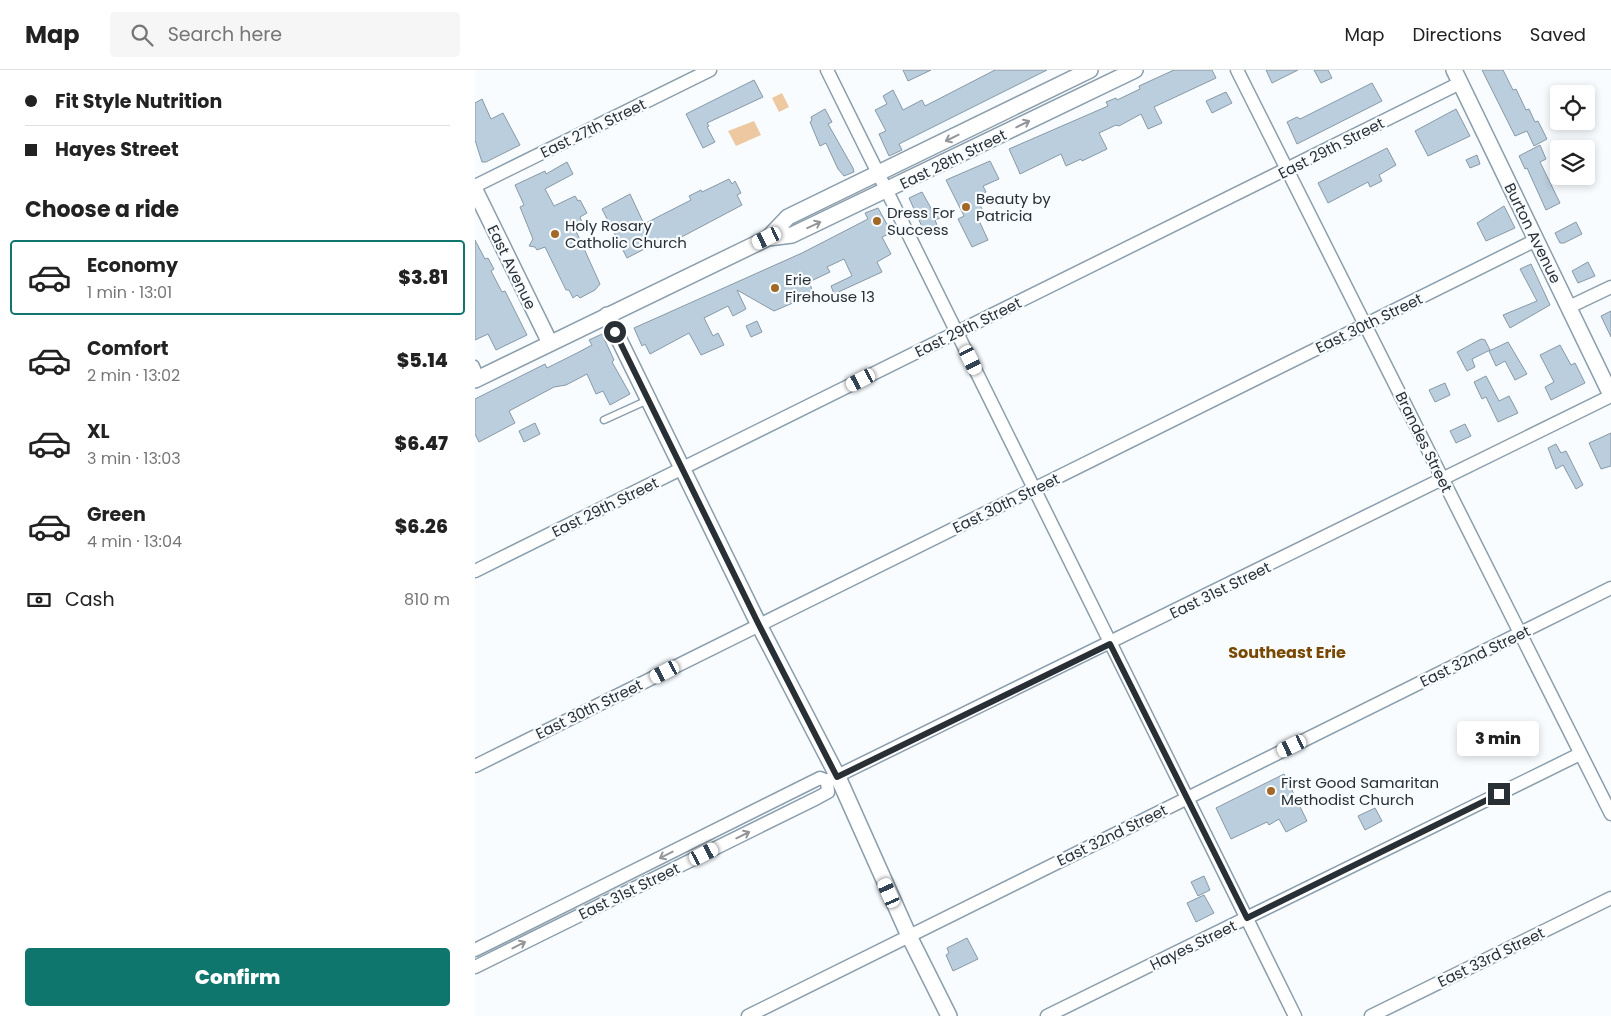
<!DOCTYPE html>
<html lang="en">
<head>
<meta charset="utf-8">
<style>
	body { margin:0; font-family:Poppins,sans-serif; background:#f6f6f6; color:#222; height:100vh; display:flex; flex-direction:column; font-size:19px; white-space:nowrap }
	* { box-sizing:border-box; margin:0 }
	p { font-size:16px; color:#767676 }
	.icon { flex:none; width:28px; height:28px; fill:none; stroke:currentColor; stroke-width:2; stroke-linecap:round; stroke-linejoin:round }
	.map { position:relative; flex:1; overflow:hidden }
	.details { display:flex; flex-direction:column; background:#fff; width:475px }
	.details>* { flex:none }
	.top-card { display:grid; align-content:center; height:110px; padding:0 25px; background:#fff }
	.buttons { position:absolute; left:1075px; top:15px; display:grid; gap:10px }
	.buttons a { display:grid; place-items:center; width:45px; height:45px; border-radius:5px; background:#fff; box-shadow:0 2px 8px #0003; font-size:25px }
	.end { position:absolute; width:22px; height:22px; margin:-11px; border:6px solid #282f35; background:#fff; box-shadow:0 0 0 2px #fff }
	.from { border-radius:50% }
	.bubble { position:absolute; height:35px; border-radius:5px; background:#fff; box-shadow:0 2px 8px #0003; font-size:16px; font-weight:800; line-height:35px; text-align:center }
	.car { position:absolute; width:15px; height:30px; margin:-15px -8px; border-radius:6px; box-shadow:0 0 4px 1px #0007; background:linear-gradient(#fff 24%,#345 0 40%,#fff 0 76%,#345 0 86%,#fff 0) }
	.top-card b { display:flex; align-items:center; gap:18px; height:48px; font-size:19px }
	.top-card b+b { border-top:1px solid #e0e0e0 }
	.top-card i { width:12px; height:12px; background:#222 }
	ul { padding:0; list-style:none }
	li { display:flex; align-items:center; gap:15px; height:75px; margin:0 10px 8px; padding:0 15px; border:2px solid transparent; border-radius:5px }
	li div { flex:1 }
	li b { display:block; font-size:19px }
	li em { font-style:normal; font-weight:800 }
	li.current { border-color:#0f766e }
	li>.icon { width:45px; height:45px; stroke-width:1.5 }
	h2 { padding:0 25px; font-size:22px; line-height:60px }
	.pay { display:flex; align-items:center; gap:12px; height:55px; padding:0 25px; font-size:19px }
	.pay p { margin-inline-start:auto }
	.primary-button { display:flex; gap:10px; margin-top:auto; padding:10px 25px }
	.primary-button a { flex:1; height:58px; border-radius:5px; background:#0f766e; color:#fff; font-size:20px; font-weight:800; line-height:58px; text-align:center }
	header { display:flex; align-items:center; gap:30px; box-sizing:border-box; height:70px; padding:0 25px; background:#fff; border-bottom:1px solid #e0e0e0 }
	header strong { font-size:24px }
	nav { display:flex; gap:28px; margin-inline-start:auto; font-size:18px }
	.search { width:350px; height:45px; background:#f6f6f6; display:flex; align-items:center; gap:12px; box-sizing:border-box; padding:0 18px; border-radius:5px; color:#767676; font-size:19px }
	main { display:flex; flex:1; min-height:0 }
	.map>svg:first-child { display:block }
	.green { fill:#eec8a1 }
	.building { fill:#bbcedd; stroke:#8799a7 }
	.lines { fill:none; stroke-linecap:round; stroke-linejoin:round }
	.service-casing { stroke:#8b9eac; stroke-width:9 }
	.minor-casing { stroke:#8b9eac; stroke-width:15 }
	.tertiary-casing { stroke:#8b9eac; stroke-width:18 }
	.service { stroke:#fff; stroke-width:6 }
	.minor { stroke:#fff; stroke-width:12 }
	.tertiary { stroke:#fff; stroke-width:15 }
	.oneway { stroke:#94979a }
	.route { stroke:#282f35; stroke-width:6 }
	.poi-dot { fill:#a16925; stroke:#f8fcff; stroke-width:2 }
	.labels { text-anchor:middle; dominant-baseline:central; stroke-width:4.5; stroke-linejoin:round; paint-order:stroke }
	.street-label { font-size:15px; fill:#282f35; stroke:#f8fcff }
	.poi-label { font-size:15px; fill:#282f35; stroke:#f8fcff; text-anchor:start }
	.neighbourhood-label { font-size:16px; font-weight:bold; fill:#794800; stroke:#f8fcff }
</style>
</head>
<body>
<header>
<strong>Map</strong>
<div class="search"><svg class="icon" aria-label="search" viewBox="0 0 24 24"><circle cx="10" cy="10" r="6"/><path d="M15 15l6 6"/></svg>Search here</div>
<nav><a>Map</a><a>Directions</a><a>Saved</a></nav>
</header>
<main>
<section class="details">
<div class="top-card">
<b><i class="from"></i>Fit Style Nutrition</b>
<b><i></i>Hayes Street</b>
</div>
<h2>Choose a ride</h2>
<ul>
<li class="current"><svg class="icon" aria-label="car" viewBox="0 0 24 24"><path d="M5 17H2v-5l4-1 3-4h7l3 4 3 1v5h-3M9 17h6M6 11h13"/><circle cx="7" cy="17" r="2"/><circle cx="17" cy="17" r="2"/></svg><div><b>Economy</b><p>1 min · 13:01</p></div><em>$3.81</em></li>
<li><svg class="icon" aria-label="car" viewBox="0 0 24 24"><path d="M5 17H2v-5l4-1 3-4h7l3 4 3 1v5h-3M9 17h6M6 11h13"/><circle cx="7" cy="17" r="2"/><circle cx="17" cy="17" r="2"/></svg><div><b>Comfort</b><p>2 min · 13:02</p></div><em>$5.14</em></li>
<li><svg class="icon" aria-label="car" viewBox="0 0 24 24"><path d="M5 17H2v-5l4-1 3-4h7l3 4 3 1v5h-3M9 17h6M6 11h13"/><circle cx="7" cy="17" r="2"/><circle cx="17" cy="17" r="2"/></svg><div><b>XL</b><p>3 min · 13:03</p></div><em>$6.47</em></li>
<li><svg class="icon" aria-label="car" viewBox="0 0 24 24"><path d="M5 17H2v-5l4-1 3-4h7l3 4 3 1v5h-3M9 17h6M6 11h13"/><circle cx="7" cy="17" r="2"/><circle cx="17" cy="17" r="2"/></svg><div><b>Green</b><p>4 min · 13:04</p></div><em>$6.26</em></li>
</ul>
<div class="pay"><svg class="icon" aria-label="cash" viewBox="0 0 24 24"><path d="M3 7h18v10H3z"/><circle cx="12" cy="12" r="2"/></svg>Cash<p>810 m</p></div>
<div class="primary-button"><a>Confirm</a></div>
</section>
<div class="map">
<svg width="1136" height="946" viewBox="0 0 1136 946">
	<rect width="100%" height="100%" fill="#f8fcff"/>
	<path class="green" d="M 307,23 L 314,37 L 304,42 L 297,28 Z
		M 279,51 L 286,65 L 261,76 L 253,61 Z"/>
	<path class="building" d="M 428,0 L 456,0 L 433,11 Z
		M 520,0 L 572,0 L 424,74 L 427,80 L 414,86 L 404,64 L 411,61 L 400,40 L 412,34 L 408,26 L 418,20 L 428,40 L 447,30 L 450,36 Z
		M 699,0 L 737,0 L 741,8 L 679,37 L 687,53 L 673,59 L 666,44 L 644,56 L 641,55 L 624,63 L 632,79 L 607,91 L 606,89 L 591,96 L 586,84 L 545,104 L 543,99 L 534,79 L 633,36 L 631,32 L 641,28 L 642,30 L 665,19 L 664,16 Z
		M 791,0 L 823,0 L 797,13 Z
		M 839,0 L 853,0 L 857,8 L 846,13 Z
		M 1007,0 L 1028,0 L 1038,20 L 1041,19 L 1051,40 L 1054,39 L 1060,52 L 1063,51 L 1072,69 L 1059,76 L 1052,61 L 1040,66 Z
		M 279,10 L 288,27 L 232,53 L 234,56 L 232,57 L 240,72 L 228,78 L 211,44 Z
		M 897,13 L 907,31 L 822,74 L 812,52 L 822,47 L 825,49 Z
		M 751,22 L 757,33 L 737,43 L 731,31 Z
		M 7,29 L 16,49 L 28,43 L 45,75 L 11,92 L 7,92 L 0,70 L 0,33 Z
		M 350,39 L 357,52 L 353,54 L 378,98 L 379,102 L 369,106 L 363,99 L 351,73 L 345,76 L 335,52 L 337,50 L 336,47 Z
		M 981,39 L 995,66 L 953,86 L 940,61 Z
		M 1065,75 L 1071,89 L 1065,92 L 1085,133 L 1071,140 L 1052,98 L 1050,99 L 1044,86 Z
		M 912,78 L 921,95 L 904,105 L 907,111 L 895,117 L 893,112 L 853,133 L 843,113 Z
		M 1002,85 L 1005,94 L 995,98 L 991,90 Z
		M 515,91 L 524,109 L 508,116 L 511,122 L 501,127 L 508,141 L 501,144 L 513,170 L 497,177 L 483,149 L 489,146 L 471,110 Z
		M 92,92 L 98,104 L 70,119 L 79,136 L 100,126 L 103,131 L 105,130 L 112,143 L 105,147 L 109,157 L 101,161 L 125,214 L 120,220 L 105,228 L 102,225 L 98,228 L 94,220 L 91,220 L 70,177 L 62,180 L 60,177 L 54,176 L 58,169 L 45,137 L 49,135 L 40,115 L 70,101 L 71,104 Z
		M 254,109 L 257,114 L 260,111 L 266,123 L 262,125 L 267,135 L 182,180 L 179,174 L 152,188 L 127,139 L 155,124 L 169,154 L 216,130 L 214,126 L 226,120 L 227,122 Z
		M 447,122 L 457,140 L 460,139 L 465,148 L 460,150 L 462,155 L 452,161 L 450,158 L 448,159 L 434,128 Z
		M 1029,136 L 1040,158 L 1011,171 L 1002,153 Z
		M 403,138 L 413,156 L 411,157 L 414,164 L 407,167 L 416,184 L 402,192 L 407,202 L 359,224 L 356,216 L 377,206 L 369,189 L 352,197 L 355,202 L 334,212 L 339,224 L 299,241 L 262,220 L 271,239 L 258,246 L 253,236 L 229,248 L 238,266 L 243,263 L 249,275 L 226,285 L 214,263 L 175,284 L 170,274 L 167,276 L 159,258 L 327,183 L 393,149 L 390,143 Z
		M 1101,152 L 1107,164 L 1089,173 L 1085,173 L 1080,163 Z
		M 0,170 L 10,189 L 13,188 L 19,199 L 16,201 L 27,222 L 30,221 L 52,265 L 21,280 L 13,264 L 0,270 Z
		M 1113,192 L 1120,206 L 1103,213 L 1097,201 Z
		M 1056,194 L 1075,235 L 1035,258 L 1028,245 L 1062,231 L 1045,199 Z
		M 1136,241 L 1136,267 L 1126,246 Z
		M 282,251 L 287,262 L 276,267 L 271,256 Z
		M 127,264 L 139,290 L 137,292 L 155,324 L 135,335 L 128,321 L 121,324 L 112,304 L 91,315 L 79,317 L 34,341 L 40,353 L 4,372 L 0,364 L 0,329 L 70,294 L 72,298 L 102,283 L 117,275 L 114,270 Z
		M 1006,269 L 1010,270 L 1015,280 L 997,289 L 1000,297 L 992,301 L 982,282 Z
		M 1033,272 L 1052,304 L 1040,310 L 1030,291 L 1021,296 L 1014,281 Z
		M 1085,275 L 1096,295 L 1100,293 L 1110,313 L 1076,330 L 1070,317 L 1079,312 L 1065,285 Z
		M 1011,306 L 1024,331 L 1034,326 L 1043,343 L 1023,352 L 1011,327 L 1007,329 L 999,312 Z
		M 970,313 L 975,325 L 960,332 L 954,320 Z
		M 60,353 L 65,364 L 49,372 L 44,361 Z
		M 990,354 L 996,366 L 981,373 L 975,361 Z
		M 1136,363 L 1136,396 L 1126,399 L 1114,373 Z
		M 1081,374 L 1086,383 L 1091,381 L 1108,415 L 1101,419 L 1088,395 L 1081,399 L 1073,378 Z
		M 809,704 L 832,751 L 811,762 L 804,749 L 794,755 L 792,752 L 756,769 L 741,738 Z
		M 900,738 L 907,751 L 890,760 L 883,746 Z
		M 729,806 L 735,820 L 723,826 L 716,812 Z
		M 729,825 L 739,843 L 721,852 L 712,833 Z
		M 492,868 L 503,889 L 478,901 L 471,885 L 474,883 L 472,878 Z"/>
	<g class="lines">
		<g class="service-casing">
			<path id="service" d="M 0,294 L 6,307
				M 129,350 L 173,330"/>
		</g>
		<g class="minor-casing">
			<path id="minor" d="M 352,0 L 820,946
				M 762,0 L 1136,744
				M 0,116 L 235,0
				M 1094,237 L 1136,217
				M 0,501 L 985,13
				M 0,696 L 1061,170
				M 352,711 L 1136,326
				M 0,880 L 345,708 L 352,711 L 353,722 L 342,728 L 0,897
				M 273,946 L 1136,518
				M 572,946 L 1105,684
				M 896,946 L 1136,828"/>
		</g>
		<g class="tertiary-casing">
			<path id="tertiary" d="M 979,0 L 1136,325
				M 0,120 L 75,273
				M 293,168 L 317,165 L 660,0
				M 132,245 L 284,555 L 363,707 L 434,866 L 474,946
				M 0,310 L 293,168 L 313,147 L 615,0"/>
		</g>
		<use href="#service" class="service"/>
		<use href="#minor" class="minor"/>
		<use href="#tertiary" class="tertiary"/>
	</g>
	<defs><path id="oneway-shaft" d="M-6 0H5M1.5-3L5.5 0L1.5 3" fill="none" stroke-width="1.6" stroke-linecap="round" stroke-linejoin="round" transform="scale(1.25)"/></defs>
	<g class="oneway">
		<use href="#oneway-shaft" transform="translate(548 54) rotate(-26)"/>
		<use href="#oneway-shaft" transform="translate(477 68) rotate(154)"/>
		<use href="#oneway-shaft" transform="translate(339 155) rotate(-25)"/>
		<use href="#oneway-shaft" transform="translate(268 765) rotate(-26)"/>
		<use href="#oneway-shaft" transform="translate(191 785) rotate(153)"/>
		<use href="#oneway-shaft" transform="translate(44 875) rotate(-27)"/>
	</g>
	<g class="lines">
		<path class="route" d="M 140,262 L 284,555 L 362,707 L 635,574 L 772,848 L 1024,724"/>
	</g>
	<g class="poi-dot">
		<circle cx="491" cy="137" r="5"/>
		<circle cx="402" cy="151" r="5"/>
		<circle cx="80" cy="164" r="5"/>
		<circle cx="300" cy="218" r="5"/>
		<circle cx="796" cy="721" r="5"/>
	</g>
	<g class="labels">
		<g class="street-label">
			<text transform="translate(118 58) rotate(-26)">East 27th Street</text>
			<text transform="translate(856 78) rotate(-27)">East 29th Street</text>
			<text transform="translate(478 89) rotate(-26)">East 28th Street</text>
			<text transform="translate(1058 163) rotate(64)">Burton Avenue</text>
			<text transform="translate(37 197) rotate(64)">East Avenue</text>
			<text transform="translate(894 253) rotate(-26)">East 30th Street</text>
			<text transform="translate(493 257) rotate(-26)">East 29th Street</text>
			<text transform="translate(949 372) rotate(64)">Brandes Street</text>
			<text transform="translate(531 433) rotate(-26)">East 30th Street</text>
			<text transform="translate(130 437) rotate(-26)">East 29th Street</text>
			<text transform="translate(745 520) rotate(-26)">East 31st Street</text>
			<text transform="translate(1000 586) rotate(-26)">East 32nd Street</text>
			<text transform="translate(114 639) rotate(-26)">East 30th Street</text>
			<text transform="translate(637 765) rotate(-26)">East 32nd Street</text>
			<text transform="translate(154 821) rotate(-26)">East 31st Street</text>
			<text transform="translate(718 875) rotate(-26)">Hayes Street</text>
			<text transform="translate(1016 887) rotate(-26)">East 33rd Street</text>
		</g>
		<g class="poi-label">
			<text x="501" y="128">Beauty by<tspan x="501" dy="17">Patricia</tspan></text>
			<text x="412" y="142">Dress For<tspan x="412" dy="17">Success</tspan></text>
			<text x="90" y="155">Holy Rosary<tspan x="90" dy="17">Catholic Church</tspan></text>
			<text x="310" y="209">Erie<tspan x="310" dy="17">Firehouse 13</tspan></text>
			<text x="806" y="712">First Good Samaritan<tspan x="806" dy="17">Methodist Church</tspan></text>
		</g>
		<g class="neighbourhood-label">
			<text x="812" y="582">Southeast Erie</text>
		</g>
	</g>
</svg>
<div class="buttons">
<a><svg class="icon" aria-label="locate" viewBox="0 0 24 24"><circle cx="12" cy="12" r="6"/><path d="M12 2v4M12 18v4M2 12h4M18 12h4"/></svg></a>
<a><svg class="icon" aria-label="layers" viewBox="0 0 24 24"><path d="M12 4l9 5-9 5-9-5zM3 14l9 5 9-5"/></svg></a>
</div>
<i class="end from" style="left:140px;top:262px"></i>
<i class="end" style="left:1024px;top:724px"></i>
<div class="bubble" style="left:982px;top:651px;width:82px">3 min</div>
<i class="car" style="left:292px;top:168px;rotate:244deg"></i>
<i class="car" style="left:496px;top:290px;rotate:154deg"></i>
<i class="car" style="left:386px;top:310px;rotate:243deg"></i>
<i class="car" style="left:190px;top:602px;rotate:243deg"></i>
<i class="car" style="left:817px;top:676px;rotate:244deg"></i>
<i class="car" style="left:229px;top:784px;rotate:63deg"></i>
<i class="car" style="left:414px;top:823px;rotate:336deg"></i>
</div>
</main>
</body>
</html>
